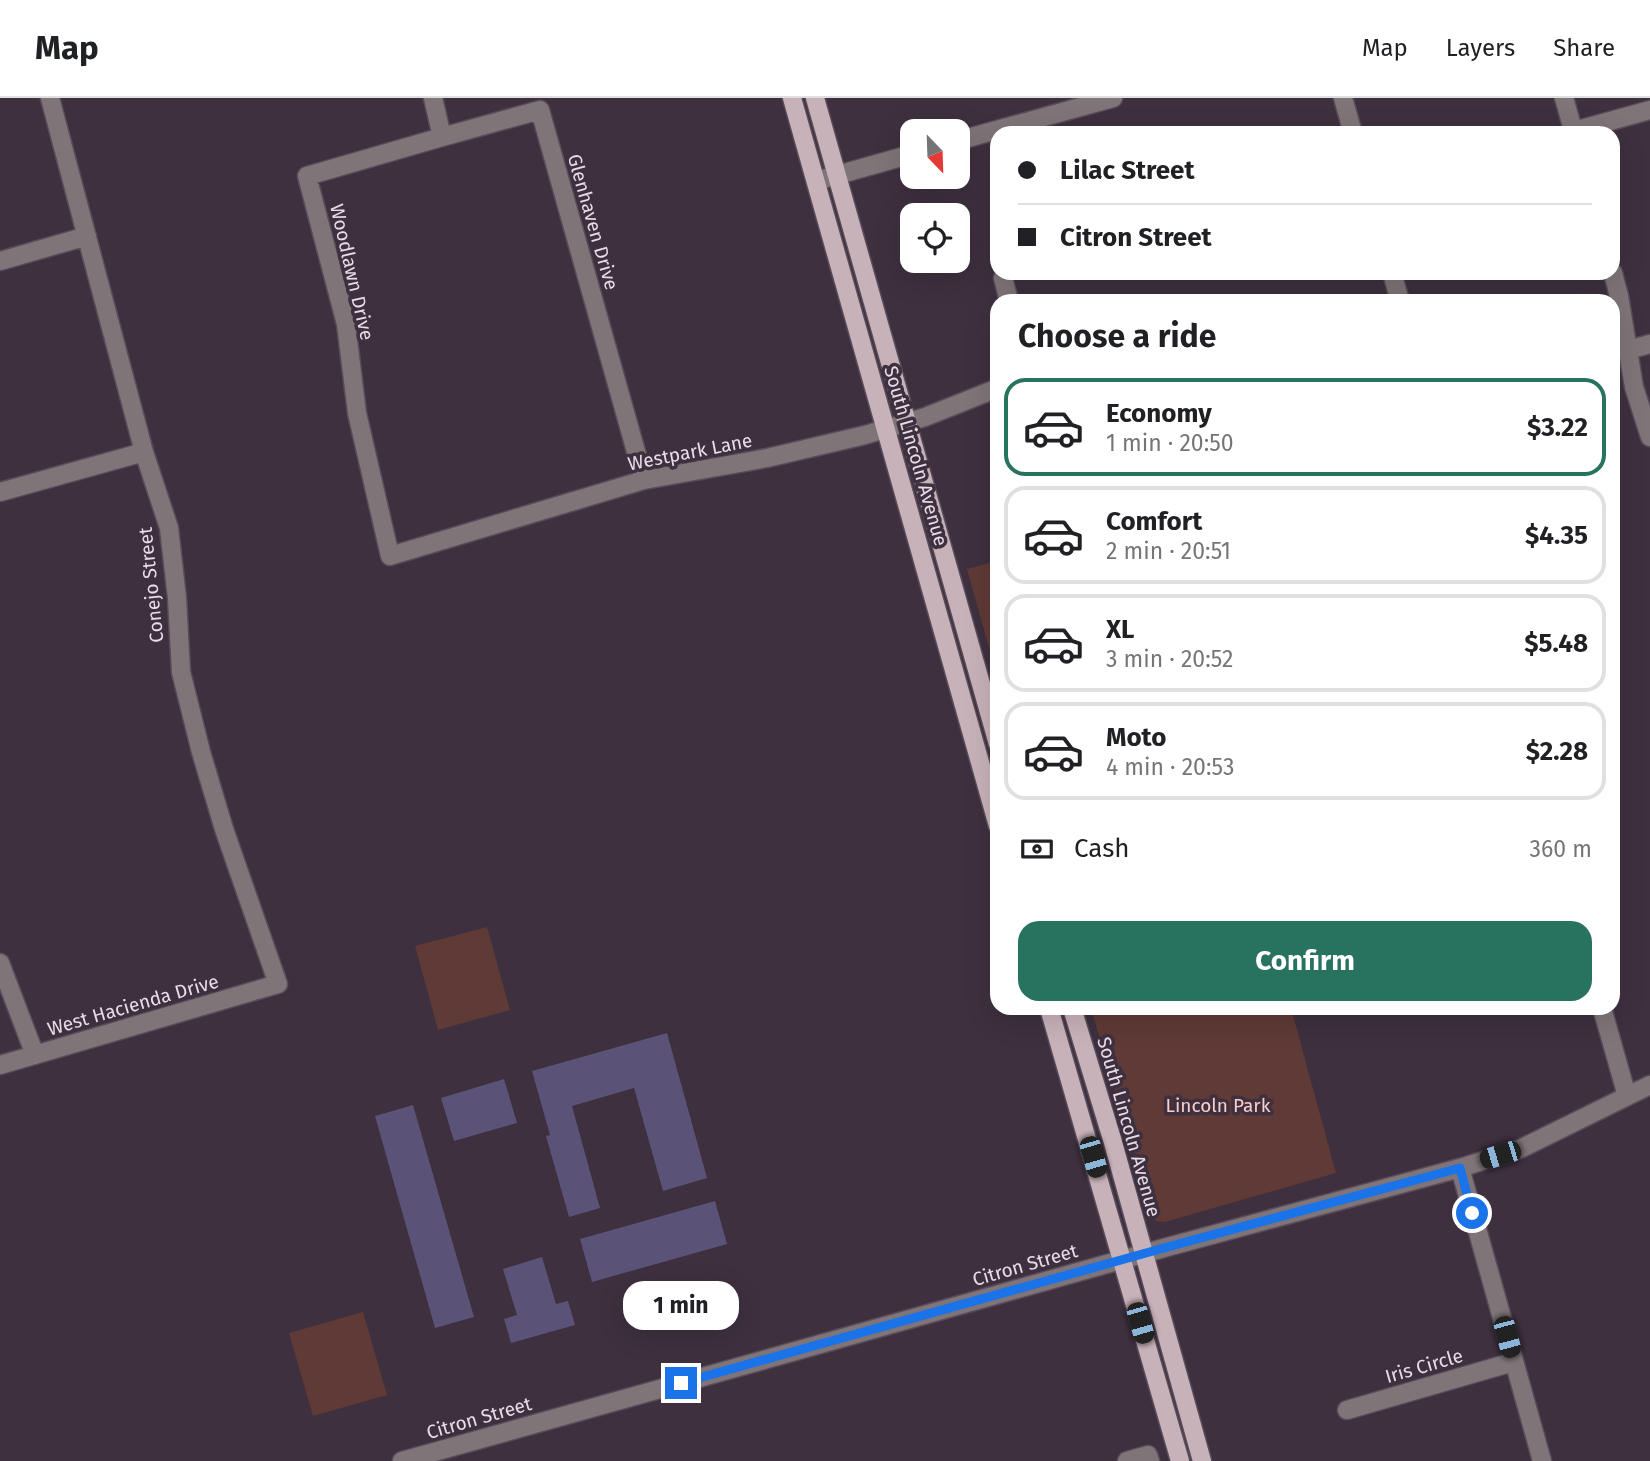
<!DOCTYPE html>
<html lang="en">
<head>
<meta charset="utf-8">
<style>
	body { margin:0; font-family:"Fira Sans",sans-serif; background:#f2f2f2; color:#202124; height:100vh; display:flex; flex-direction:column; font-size:26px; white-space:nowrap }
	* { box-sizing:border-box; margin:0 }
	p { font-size:23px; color:#757577 }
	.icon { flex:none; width:38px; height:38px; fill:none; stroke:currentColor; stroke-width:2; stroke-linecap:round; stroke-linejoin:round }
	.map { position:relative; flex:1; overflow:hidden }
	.panel { position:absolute; left:990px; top:196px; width:630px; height:721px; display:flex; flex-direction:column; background:#fff; border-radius:21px; box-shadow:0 7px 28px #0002 }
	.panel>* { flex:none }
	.top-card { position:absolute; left:990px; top:28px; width:630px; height:154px; border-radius:21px; box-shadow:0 7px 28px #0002; display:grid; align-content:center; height:154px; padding:0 28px; background:#fff }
	.needle { width:46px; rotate:157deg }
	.tools { position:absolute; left:900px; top:21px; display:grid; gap:14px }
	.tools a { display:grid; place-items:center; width:70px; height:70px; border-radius:14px; background:#fff; box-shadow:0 7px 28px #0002; font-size:35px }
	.end { position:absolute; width:32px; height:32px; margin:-16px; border:9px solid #1a73e8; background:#fff; box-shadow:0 0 0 4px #fff }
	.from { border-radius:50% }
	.bubble { position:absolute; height:49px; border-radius:21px; background:#fff; box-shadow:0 7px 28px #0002; font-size:23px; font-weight:700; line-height:49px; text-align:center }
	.car { position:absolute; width:21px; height:42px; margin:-21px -10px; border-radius:9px; box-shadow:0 0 5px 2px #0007; background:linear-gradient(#222 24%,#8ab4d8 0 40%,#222 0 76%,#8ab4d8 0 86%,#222 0) }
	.top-card b { display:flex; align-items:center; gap:24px; height:66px; font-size:26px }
	.top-card b+b { border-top:2px solid #e0e0e0 }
	.top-card i { width:18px; height:18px; background:#202124 }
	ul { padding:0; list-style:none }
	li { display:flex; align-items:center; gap:21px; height:98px; margin:0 14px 10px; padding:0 14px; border:4px solid #e0e0e0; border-radius:21px }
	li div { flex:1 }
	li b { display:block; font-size:26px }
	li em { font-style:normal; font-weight:700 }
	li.active { border-color:#287260 }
	li>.icon { width:63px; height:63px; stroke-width:1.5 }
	h2 { padding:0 28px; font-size:32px; line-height:84px }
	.pay { display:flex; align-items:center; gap:18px; height:77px; padding:0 28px; font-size:26px }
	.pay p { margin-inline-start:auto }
	.button { display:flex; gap:14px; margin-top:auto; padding:14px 28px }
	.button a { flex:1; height:80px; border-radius:21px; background:#287260; color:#fff; font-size:28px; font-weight:700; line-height:80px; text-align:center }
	header { display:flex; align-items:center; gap:42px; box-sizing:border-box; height:98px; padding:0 35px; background:#fff; border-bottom:2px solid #e0e0e0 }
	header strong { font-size:33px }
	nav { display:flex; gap:38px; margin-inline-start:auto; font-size:24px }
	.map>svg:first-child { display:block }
	.green { fill:#5f3a36 }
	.building { fill:#5a5377 }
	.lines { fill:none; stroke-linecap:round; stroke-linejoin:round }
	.minor-casing { stroke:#594c5a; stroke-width:21 }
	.major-casing { stroke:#594c5a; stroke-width:21 }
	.minor { stroke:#7f7578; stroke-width:18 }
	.major { stroke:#c8b2b9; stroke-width:18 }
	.route { stroke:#1a73e8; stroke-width:9 }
	.labels { text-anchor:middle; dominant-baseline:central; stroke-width:7; stroke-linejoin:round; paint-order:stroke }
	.street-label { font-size:19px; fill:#e7dee8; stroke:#3e303f }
	.park-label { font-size:19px; fill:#fccec8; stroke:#3e303f }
</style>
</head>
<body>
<header>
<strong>Map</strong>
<nav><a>Map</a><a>Layers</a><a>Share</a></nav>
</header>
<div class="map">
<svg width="1650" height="1363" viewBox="0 0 1650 1363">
	<rect width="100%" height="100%" fill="#3e303f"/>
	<path class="green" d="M 997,463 L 998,463 L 997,578 L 967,471 Z
		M 487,829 L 510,912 L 438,932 L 415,848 Z
		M 1091,910 L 1291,910 L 1336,1075 L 1165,1124 L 1156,1123 L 1149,1113 Z
		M 363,1214 L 387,1297 L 313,1318 L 289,1235 Z"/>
	<path class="building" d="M 667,935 L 707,1080 L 663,1093 L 634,990 L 572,1008 L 600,1110 L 569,1119 L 546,1038 L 550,1037 L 532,973 Z
		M 504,981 L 517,1025 L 454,1043 L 441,1000 Z
		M 413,1007 L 474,1219 L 435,1230 L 375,1018 Z
		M 715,1103 L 727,1146 L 592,1184 L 580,1141 Z
		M 542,1159 L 556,1206 L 568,1203 L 575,1227 L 511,1245 L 504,1221 L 517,1217 L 503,1171 Z"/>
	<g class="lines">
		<g class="minor-casing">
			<path id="minor" d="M 433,0 L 442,39 L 540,12 L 644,382
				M 1343,0 L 1353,35
				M 1564,0 L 1574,35
				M 1574,33 L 1650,12
				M 442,39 L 307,78 L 346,226 L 357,315 L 390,458 L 644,382 L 767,360 L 865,337 L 925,319 L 998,290
				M 957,43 L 1113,0
				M 816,83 L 912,56
				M 0,163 L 87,138
				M 1392,175 L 1400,203
				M 1613,175 L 1619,198 L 1634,289 L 1650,339
				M 1003,180 L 1009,203
				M 1628,252 L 1650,246
				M 0,394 L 144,354
				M 0,865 L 35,957
				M 1602,910 L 1627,998
				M 0,967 L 278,886 L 224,731 L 201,654 L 181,574 L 177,500 L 169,430 L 144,354 L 50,0
				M 1460,1070 L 1542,1363
				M 1347,1312 L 1513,1264
				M 402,1363 L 1171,1148 L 1460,1070 L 1520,1051 L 1650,987
				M 1127,1363 L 1148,1357 L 1150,1363"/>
		</g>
		<g class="major-casing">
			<path id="major" d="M 792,0 L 998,728
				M 815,0 L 998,646
				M 1049,910 L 1180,1363
				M 1072,910 L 1112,1041 L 1202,1363"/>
		</g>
		<use href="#minor" class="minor"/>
		<use href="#major" class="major"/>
	</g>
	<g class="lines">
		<path class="route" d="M 681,1285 L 1171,1148 L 1460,1070 L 1472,1115"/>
	</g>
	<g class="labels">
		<g class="street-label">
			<text transform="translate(593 124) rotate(74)">Glenhaven Drive</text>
			<text transform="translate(352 174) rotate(77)">Woodlawn Drive</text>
			<text transform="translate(690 354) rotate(-11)">Westpark Lane</text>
			<text transform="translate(916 358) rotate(74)">South Lincoln Avenue</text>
			<text transform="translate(151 487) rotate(-96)">Conejo Street</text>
			<text transform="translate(133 907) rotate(-16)">West Hacienda Drive</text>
			<text transform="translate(1129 1029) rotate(74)">South Lincoln Avenue</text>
			<text transform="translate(1025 1167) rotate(-16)">Citron Street</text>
			<text transform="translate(1424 1268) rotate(-16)">Iris Circle</text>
			<text transform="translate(479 1320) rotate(-16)">Citron Street</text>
		</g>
		<g class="park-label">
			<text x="1218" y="1007">Lincoln Park</text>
		</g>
	</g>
</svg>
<div class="tools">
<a><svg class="needle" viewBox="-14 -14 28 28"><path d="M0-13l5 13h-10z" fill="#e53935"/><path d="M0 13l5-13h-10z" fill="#757577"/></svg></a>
<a><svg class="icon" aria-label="locate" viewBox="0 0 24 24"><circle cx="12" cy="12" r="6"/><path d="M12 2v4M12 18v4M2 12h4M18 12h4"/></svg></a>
</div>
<i class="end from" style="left:1472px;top:1115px"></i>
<i class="end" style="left:681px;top:1285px"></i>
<div class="bubble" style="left:623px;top:1183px;width:116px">1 min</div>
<i class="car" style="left:1500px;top:1057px;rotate:253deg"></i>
<i class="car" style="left:1093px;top:1059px;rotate:164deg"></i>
<i class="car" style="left:1140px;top:1225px;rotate:164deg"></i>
<i class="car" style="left:1507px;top:1239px;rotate:165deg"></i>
<div class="top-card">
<b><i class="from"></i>Lilac Street</b>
<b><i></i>Citron Street</b>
</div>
<section class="panel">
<h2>Choose a ride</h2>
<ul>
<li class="active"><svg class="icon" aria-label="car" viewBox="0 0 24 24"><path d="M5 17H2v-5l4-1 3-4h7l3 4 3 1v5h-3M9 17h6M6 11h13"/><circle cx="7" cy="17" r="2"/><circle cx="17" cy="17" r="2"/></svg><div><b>Economy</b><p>1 min · 20:50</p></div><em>$3.22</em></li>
<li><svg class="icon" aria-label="car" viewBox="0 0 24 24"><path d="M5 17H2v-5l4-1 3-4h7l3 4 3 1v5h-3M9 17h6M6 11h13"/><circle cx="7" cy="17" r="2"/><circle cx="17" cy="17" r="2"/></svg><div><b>Comfort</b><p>2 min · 20:51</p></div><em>$4.35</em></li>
<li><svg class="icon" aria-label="car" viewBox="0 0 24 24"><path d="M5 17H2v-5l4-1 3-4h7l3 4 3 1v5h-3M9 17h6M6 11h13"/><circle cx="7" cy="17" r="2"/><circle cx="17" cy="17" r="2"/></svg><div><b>XL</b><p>3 min · 20:52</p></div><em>$5.48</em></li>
<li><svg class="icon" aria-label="car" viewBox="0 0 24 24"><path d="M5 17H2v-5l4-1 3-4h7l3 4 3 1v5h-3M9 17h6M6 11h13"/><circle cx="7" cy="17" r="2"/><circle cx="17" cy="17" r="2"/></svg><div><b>Moto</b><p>4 min · 20:53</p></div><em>$2.28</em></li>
</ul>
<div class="pay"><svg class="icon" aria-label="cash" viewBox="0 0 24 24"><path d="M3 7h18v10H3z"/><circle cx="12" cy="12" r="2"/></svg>Cash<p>360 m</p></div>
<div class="button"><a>Confirm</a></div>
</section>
</div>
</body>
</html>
